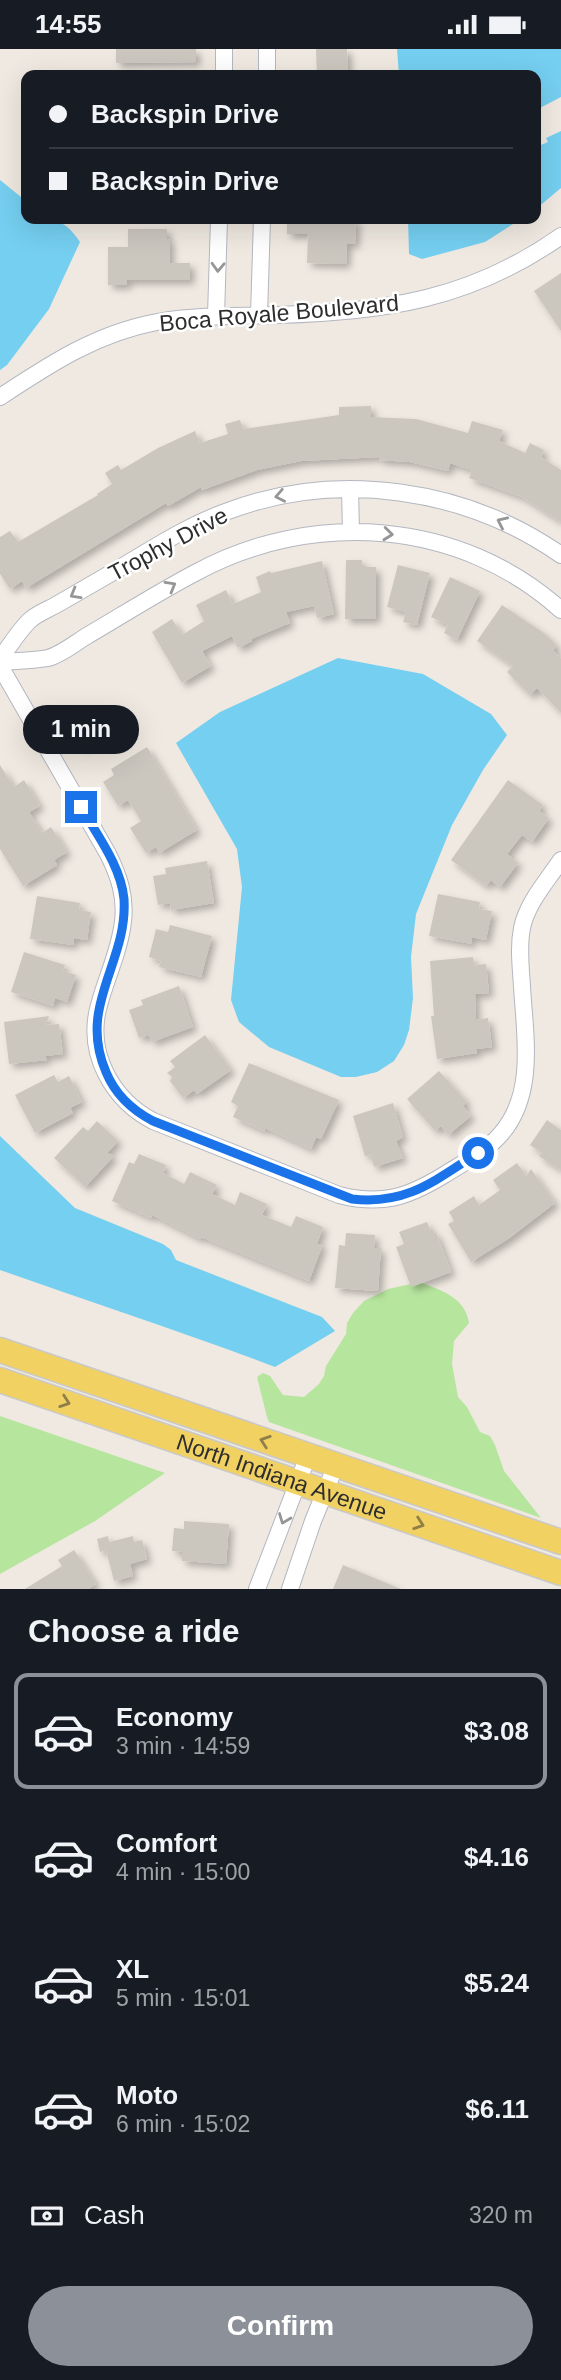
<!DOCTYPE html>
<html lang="en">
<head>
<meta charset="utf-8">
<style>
	body { margin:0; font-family:Helvetica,sans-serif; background:#242831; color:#f1f3f6; height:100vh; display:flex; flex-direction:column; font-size:26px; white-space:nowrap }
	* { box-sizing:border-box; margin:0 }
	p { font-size:23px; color:#9ea1a6 }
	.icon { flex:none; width:38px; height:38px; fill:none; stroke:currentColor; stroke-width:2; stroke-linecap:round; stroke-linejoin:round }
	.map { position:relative; height:1540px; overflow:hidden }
	.panel { display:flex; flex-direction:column; background:#171b24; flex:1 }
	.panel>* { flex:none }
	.banner { position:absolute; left:21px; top:21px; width:520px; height:154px; border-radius:14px; box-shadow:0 7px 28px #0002; display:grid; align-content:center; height:154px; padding:0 28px; background:#171b24 }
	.end { position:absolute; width:32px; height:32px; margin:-16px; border:9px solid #1a73e8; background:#fff; box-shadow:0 0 0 4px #fff }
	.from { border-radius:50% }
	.bubble { position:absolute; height:49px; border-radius:24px; background:#171b24; box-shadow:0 7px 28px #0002; font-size:23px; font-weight:700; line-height:49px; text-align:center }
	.banner b { display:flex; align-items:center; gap:24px; height:66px; font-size:26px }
	.banner b+b { border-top:2px solid #363941 }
	.banner i { width:18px; height:18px; background:#f1f3f6 }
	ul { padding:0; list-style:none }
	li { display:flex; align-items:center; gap:21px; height:116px; margin:0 14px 10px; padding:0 14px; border:4px solid transparent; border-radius:14px }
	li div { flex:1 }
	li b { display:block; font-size:26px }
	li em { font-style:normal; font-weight:700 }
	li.on { border-color:#8c9099 }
	li>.icon { width:63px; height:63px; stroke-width:1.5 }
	h2 { padding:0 28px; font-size:32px; line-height:84px }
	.pay { display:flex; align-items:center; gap:18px; height:77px; padding:0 28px; font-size:26px }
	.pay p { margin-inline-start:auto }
	.action { display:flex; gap:14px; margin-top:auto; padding:14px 28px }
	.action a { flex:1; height:80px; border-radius:42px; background:#8c9099; color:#fff; font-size:28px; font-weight:700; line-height:80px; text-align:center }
	.status { display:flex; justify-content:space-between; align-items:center; height:49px; padding:0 35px; background:#171b24; direction:ltr }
	.status svg { height:19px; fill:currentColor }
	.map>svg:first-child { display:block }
	.green { fill:#b6e59e }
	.water { fill:#75cff0 }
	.building { fill:#cbc7bf; filter:url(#shadow) }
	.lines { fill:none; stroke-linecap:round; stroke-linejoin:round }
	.minor-casing { stroke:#b4b7c1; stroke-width:18 }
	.primary-casing { stroke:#c9c9c9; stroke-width:27 }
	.minor { stroke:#fff; stroke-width:16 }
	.primary { stroke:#f2d163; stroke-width:24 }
	.oneway { stroke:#969696 }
	.oneway2 { stroke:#908048 }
	.route { stroke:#1a73e8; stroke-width:9 }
	.labels { text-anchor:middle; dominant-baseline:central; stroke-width:5; stroke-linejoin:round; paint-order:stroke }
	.street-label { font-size:23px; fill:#2e2e2e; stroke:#fff }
</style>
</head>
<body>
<div class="status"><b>14:55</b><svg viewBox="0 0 49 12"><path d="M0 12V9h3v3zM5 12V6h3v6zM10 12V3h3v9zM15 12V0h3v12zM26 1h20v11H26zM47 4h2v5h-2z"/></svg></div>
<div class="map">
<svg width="561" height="1540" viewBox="0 0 561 1540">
	<defs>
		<filter id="shadow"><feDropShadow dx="4.5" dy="4.5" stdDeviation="3.5" flood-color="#0004"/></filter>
	</defs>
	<rect width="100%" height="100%" fill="#efe9e1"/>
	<path class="green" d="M 420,1233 C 442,1242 465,1248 469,1274 L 454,1292 L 452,1315 L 458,1348 L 467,1358 L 480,1383 L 490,1387 L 495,1396 L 504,1422 L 541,1469 L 269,1373 L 267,1368 L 257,1328 L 263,1324 L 270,1327 L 283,1346 L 304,1348 L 319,1335 L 324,1327 L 326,1317 L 346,1285 L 347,1274 L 353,1264 L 364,1252 L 388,1240 Z
		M 0,1367 L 165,1424 L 95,1472 L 0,1525 Z"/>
	<path class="water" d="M 397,0 L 561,0 L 561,48 L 536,61 L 536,26 L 399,26 Z
		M 561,82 L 561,139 L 536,160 L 536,98 L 548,93 L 546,89 Z
		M 0,131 L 26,152 L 26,170 C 54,170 64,169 80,193 L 49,260 L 7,316 L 0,321 Z
		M 408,170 L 521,170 L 485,193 L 422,210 L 409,205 Z
		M 338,609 L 423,625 L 491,665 L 507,686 L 483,721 L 452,776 L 416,865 L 411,908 L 413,949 L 409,981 L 404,996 L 394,1012 L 377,1023 L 356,1028 L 341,1028 L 269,998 L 239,973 L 231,951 L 242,838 L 237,800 L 176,694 L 220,663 Z
		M 0,1087 L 75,1159 L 163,1195 L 171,1201 L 176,1211 L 322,1268 L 335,1282 L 275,1318 C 183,1283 93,1254 0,1221 Z"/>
	<path class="building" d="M 116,0 L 196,0 L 196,13 L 116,14 Z
		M 316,0 L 347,0 L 348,26 L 317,26 Z
		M 287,170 L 356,170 L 355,195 L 347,194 L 346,215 L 307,214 L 308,185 L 287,185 Z
		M 128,180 L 167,180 L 167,190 L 170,191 L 170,214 L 190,214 L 190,231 L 127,231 L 127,236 L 108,236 L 108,198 L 128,198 Z
		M 561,224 L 561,282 L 534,242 Z
		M 371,357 L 371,368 L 416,370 L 468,384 L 472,372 L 503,381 L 499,392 L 525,404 L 530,394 L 544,401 L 541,408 L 561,421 L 561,473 L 522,448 L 469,429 L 472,421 L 450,414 L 448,422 L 410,413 L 379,411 L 379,408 L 301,412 L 257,421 L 202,441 L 201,438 L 168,457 L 166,454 L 26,539 L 22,532 L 10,540 L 0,525 L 0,488 L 10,482 L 18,493 L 98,446 L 97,445 L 112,435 L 105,424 L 118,416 L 121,421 L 158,399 L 195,382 L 200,394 L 228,385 L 225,375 L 240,371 L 243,380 L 339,366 L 339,358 Z
		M 346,511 L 362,511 L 362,518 L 376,518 L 376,570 L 345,570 Z
		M 322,512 L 334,565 L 317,569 L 314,557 L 286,563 L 290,574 L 251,590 L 252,592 L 238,599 L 232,587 L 202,602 L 211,617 L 182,634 L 152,583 L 172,570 L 182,586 L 204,572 L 196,556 L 226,541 L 233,555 L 261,543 L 256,528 L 270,522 L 271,524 Z
		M 398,516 L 430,524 L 417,576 L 403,573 L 406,563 L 387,558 Z
		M 450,528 L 480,542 L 457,591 L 444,584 L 448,576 L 431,568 Z
		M 502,556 L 544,584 L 557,597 L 553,601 L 561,609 L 561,664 L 537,639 L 530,646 L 507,623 L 513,617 L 477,592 Z
		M 78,660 L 96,689 L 81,698 L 64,668 Z
		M 147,698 L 197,781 L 159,804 L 156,798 L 146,804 L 130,779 L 141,772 L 128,751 L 118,757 L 103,733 L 114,726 L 111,720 Z
		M 0,716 L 14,738 L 24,731 L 40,757 L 29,763 L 42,784 L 51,778 L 67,803 L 54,811 L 57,816 L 23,837 L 0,800 Z
		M 508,731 L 543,756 L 539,762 L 549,769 L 532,793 L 522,786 L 507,805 L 518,814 L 500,838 L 491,831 L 486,837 L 451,811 Z
		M 207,812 L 214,854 L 171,861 L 170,854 L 158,856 L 153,827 L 166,825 L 165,819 Z
		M 438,845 L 480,853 L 479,860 L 492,862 L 486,891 L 471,888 L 472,895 L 429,887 Z
		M 37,847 L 80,854 L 79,861 L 91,863 L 87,891 L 74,889 L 73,896 L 30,890 Z
		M 170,876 L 212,887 L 201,928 L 159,918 L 161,912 L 149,908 L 156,880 L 168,883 Z
		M 24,903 L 65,916 L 63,922 L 76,926 L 67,953 L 55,949 L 53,957 L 11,943 Z
		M 473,908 L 474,916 L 486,915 L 489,944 L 475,945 L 476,971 L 488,969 L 492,998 L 477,1000 L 477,1004 L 437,1010 L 431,967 L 434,967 L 430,912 Z
		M 179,937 L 193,978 L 152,993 L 149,986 L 139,989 L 129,961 L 143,956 L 141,951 Z
		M 49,967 L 46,976 L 59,975 L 63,1005 L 45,1007 L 47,1011 L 9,1015 L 4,973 Z
		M 205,986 L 231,1021 L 197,1045 L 194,1041 L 183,1049 L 170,1032 L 172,1028 L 167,1024 L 175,1018 L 170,1012 Z
		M 249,1014 L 339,1051 L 321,1090 L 316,1088 L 311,1100 L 265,1079 L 264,1082 L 233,1068 L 238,1057 L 231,1053 Z
		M 439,1022 L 467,1053 L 463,1057 L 471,1067 L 448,1086 L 441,1077 L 435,1082 L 407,1050 Z
		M 54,1026 L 58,1033 L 69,1027 L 82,1053 L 70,1059 L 73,1064 L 35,1084 L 15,1046 Z
		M 393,1054 L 403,1088 L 396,1092 L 403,1109 L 374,1118 L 371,1106 L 365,1107 L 353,1067 Z
		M 547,1071 L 561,1081 L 561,1121 L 539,1107 L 542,1104 L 530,1096 Z
		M 97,1072 L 118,1092 L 107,1104 L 114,1107 L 85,1138 L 54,1109 L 83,1078 L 88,1082 Z
		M 139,1105 L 166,1116 L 163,1124 L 184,1135 L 190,1123 L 217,1136 L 212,1145 L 235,1156 L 240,1143 L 267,1155 L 262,1166 L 291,1178 L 296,1167 L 323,1178 L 317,1195 L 323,1195 L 309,1232 L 201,1188 L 200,1190 L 152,1166 L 151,1169 L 112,1152 L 129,1113 L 134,1115 Z
		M 517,1114 L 526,1127 L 531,1120 L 555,1154 L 508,1190 L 471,1213 L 448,1175 L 454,1172 L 449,1163 L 474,1147 L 479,1156 L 500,1141 L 493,1131 Z
		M 427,1173 L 432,1185 L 436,1183 L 451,1223 L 411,1238 L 396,1198 L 404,1195 L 399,1183 Z
		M 346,1184 L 375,1186 L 374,1199 L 381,1199 L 378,1242 L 335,1239 L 339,1196 L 345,1197 Z
		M 184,1472 L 229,1475 L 226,1515 L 182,1512 L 182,1503 L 172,1502 L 174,1479 L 184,1480 Z
		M 108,1487 L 109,1493 L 133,1487 L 134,1493 L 142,1491 L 147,1510 L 130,1515 L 133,1527 L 114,1532 L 106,1501 L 100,1503 L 97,1490 Z
		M 74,1501 L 96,1535 L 88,1540 L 25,1540 L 62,1517 L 58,1511 Z
		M 343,1516 L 401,1540 L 333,1540 Z"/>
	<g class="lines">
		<g class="minor-casing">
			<path id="minor" d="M 224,26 L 224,0
				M 267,26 L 267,0
				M 259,266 L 262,170
				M 216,267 L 219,170
				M 0,348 C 50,315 97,284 157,273 C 197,266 238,267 279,266 C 387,262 470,251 561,187
				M 350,440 L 351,482
				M 0,610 C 9,598 18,583 29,572 C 36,565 47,561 56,556 C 77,544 99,531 120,519 C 155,498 189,476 228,462 C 338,421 465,439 561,506
				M 0,613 C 15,612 32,612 48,609 C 60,606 74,595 85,588 C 121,567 157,544 195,524 C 312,460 460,470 561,561
				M 0,617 L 108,805 C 119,827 126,848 123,872 C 120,902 105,931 98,960 C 87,1006 113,1051 153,1072 L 339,1146 C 382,1157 408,1148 444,1126 C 463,1114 485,1103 500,1086 C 536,1046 525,987 522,938 C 521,919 518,899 522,879 C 527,854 547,832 561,811
				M 257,1540 L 308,1407
				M 290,1540 L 313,1472 L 336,1416"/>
		</g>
		<g class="primary-casing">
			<g id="primary">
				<path d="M 0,1301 L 561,1493"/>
				<path id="s1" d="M 0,1331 L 561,1524"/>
			</g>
		</g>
		<use href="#minor" class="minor"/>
		<use href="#primary" class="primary"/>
	</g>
	<defs><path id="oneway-chevron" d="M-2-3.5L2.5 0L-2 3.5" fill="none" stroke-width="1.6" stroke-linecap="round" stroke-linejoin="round" transform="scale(1.75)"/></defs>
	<g class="oneway">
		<use href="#oneway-chevron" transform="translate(218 218) rotate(92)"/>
		<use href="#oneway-chevron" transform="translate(280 447) rotate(169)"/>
		<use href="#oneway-chevron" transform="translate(502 473) rotate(-155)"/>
		<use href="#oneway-chevron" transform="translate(388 485) rotate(6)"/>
		<use href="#oneway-chevron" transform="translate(171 537) rotate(-30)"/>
		<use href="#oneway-chevron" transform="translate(75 545) rotate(150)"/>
		<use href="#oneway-chevron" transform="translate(284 1470) rotate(111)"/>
	</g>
	<g class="oneway2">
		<use href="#oneway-chevron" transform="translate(65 1353) rotate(19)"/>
		<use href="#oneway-chevron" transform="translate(265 1392) rotate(-161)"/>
		<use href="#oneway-chevron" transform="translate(419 1475) rotate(19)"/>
	</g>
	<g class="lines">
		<path class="route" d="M 81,758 C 97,786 121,817 124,850 C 128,914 77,956 106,1023 C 115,1045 132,1061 153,1072 L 352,1150 C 407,1156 434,1132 478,1104"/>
	</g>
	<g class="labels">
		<g class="street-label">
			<text transform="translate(279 264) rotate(-5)">Boca Royale Boulevard</text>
			<text transform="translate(168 495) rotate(-28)">Trophy Drive</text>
			<text stroke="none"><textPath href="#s1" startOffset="298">North Indiana Avenue</textPath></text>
		</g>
	</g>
</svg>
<i class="end from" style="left:478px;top:1104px"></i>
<i class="end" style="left:81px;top:758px"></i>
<div class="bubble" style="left:23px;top:656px;width:116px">1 min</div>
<div class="banner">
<b><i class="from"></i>Backspin Drive</b>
<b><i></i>Backspin Drive</b>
</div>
</div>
<section class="panel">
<h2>Choose a ride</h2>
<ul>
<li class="on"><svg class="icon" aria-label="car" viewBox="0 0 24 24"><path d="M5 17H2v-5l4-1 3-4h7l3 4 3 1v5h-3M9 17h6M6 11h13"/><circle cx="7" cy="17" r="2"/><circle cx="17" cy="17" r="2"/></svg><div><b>Economy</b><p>3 min · 14:59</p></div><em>$3.08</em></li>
<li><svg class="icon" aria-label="car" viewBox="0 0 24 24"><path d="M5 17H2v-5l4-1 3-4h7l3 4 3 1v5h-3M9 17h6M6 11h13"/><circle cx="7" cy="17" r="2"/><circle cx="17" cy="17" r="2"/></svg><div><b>Comfort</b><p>4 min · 15:00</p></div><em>$4.16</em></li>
<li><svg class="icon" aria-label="car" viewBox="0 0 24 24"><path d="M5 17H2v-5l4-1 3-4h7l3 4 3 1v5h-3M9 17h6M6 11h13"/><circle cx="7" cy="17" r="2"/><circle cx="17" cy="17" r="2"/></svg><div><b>XL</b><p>5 min · 15:01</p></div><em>$5.24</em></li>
<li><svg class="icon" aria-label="car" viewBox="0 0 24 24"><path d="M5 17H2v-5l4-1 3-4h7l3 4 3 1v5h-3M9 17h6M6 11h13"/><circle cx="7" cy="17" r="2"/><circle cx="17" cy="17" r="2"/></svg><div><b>Moto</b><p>6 min · 15:02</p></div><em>$6.11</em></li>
</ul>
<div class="pay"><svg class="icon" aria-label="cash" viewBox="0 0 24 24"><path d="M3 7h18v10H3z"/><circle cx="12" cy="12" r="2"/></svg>Cash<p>320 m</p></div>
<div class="action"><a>Confirm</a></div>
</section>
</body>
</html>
